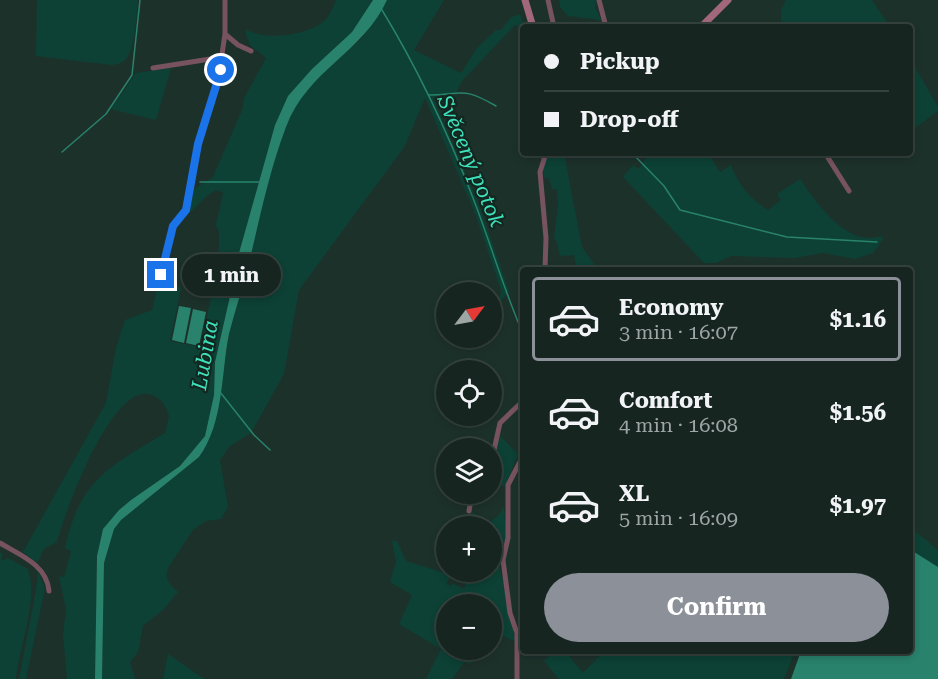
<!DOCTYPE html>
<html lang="en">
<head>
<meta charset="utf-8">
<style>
	body { margin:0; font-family:"Roboto Serif",serif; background:#1f2d29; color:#f1f3f6; height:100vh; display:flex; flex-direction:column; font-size:22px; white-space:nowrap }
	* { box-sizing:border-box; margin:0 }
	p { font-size:20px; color:#9ea5a5 }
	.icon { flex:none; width:33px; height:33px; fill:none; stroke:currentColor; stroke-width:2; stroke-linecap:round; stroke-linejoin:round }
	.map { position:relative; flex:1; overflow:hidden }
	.side { position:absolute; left:520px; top:267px; width:393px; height:387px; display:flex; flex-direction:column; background:#162520; border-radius:6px; box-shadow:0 3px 9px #0003,0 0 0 2px #35423e }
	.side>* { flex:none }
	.banner { position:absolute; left:520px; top:24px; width:393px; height:132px; border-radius:6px; box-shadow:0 3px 9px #0003,0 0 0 2px #35423e; display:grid; align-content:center; height:132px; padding:0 24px; background:#162520 }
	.needle { width:39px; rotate:58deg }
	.controls { position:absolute; left:436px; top:282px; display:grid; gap:12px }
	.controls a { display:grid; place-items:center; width:66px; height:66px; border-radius:50%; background:#162520; box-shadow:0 3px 9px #0003,0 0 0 2px #35423e; font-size:30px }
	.end { position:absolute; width:27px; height:27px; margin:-14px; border:8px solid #1a73e8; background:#fff; box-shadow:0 0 0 3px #fff }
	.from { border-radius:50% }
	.bubble { position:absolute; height:42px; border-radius:21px; background:#162520; box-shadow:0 3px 9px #0003,0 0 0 2px #35423e; font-size:20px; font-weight:700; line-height:42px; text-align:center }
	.banner b { display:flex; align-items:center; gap:21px; height:57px; font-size:22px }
	.banner b+b { border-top:2px solid #35423e }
	.banner i { width:15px; height:15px; background:#f1f3f6 }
	ul { padding:10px 0 0; list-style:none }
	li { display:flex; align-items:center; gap:18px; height:84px; margin:0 12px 9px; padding:0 12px; border:3px solid transparent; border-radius:6px }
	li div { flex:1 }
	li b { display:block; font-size:22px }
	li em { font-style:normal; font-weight:700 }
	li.selected { border-color:#8c9099 }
	li>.icon { width:54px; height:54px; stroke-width:1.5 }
	.button { display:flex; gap:12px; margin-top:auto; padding:12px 24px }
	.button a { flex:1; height:69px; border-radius:36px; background:#8c9099; color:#fff; font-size:24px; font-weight:700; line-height:69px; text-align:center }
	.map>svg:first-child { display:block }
	.green { fill:#0d4135 }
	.water { fill:#29826c }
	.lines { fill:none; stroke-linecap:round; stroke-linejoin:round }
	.stream { stroke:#29826c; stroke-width:1.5 }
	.street { stroke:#77535f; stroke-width:5 }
	.secondary { stroke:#a1687b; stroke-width:7 }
	.route { stroke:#1a73e8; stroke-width:8 }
	.labels { text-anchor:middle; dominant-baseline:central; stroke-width:4.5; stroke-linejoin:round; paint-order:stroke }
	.water-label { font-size:21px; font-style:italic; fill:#3fe1bb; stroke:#132721 }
</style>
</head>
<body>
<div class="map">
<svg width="938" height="679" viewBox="0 0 938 679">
	<rect width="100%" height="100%" fill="#1d312b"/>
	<path class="green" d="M 37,0 L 138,0 C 137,13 135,51 125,60 C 121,64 117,64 112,65 L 36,56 Z
		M 336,0 L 373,0 L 352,32 L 312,69 L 288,96 L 275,125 L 239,253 L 233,261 L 236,270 L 215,362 L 214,395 L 205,436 L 180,466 L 131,500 L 119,510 L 103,529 L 97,557 L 95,679 L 67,679 L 63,635 L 66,609 L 59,576 L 64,577 L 71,551 L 65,548 C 80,479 109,467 165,433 L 169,416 C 166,405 160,396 148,394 C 110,388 65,512 57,542 L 44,549 L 37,563 L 23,552 L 106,403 L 116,348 L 125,320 L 152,310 L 159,280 L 177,285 L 181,288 L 170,341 L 201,347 L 219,256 L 219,232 L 216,225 L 223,193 L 217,190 C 205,195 199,205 189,213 L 194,189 L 213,177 L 242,110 L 244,98 L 266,58 C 253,46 249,50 245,29 C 265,41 307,36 324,21 C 330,16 333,7 336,0 Z
		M 387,0 L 444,0 L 414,50 L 461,73 L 477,48 L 496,30 L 501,30 L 511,17 L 520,14 L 523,22 L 519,27 L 515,25 L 462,81 L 456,93 L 433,98 L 479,205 L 509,291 L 499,303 L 501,290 L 475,213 L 425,98 L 405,146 L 299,290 L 284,374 L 251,433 L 230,446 L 220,460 L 228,507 L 221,519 L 206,521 L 193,530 L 168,568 C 164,580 170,584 178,592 L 163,610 L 143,626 L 138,652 L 130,662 L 135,679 L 102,679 L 104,563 L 114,529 L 121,520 L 199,457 L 209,439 L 217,411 L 229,335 L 263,194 L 286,125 L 299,98 L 316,79 L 363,37 Z
		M 559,0 L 597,0 L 595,7 L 602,22 L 594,19 L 568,16 L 560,7 Z
		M 786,0 L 872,0 L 890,27 L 781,27 L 781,10 Z
		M 911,60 L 938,107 L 938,111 L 911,131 Z
		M 171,68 L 156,120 L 111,109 L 136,73 Z
		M 549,153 L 564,153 L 582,247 L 598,270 L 577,270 L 574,255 L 560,256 L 556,240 L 554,239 L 558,204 L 557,190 L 552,189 L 549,179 L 543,177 L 544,165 Z
		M 649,153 L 708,153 L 720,172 L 731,165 C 738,184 750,199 768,210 L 781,200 L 777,194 L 800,179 C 817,204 848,248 881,236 L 883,239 L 873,253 L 855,259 L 823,253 L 794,258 L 731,256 L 716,263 L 704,263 L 623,177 L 633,165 L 639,169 Z
		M 499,435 L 518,454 L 505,487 L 492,481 L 492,460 Z
		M 504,506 L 506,538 L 498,558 L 516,642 L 492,631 L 492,604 L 447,604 L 447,650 L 474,650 L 471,664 L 464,662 L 452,679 L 426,679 L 441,649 L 399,624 L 412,595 L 390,582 L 396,562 L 392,541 L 397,541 L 406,561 L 451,575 L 446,584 L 452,586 L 452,583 L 464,589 L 467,580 L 475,572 L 492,572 L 492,526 L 469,526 L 471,512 L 490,522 L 498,516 Z
		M 910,527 L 938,550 L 938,567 L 911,550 Z
		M 0,552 L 3,555 L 1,559 L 6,561 L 6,557 L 8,558 L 28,569 C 39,599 19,647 16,679 L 0,679 Z
		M 38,571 L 45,588 L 26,679 L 19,679 L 36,590 Z
		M 555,651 L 565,651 L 583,673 L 604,651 L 795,651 L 784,679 L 559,679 L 544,661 Z
		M 168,654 L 204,679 L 163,679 Z"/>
	<path class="water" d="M 373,0 L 387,0 C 363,53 308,69 286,127 C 269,172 260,217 249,263 C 243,287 235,310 229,334 C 221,373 224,423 199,457 L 121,520 L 114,529 L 104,563 L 102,679 L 95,679 L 97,556 L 103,529 L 119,510 L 131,500 L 180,466 L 205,436 L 214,395 L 215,362 L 236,270 L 233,261 L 239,253 L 275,125 L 288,96 L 312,69 L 352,32 Z
		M 179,306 L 191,308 L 184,343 L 172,340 Z
		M 193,309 L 206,312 L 199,346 L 186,343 Z
		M 911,550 L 938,567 L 938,679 L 791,679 L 801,651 L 910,651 Z"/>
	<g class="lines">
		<path class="stream" d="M 382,10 C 418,69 448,133 473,198 C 491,244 504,291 524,336
			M 429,95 C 465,94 463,87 496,106
			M 62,152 L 106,114 L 132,75 L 140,0
			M 632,153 L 664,186 L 680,210 L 787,237 L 877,242
			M 200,182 L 259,182
			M 220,392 L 254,435 L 270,450"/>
		<path class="street" d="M 548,0 L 554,27
			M 599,0 L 606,27
			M 225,34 L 238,45 L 251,51
			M 153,68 L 223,57
			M 742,153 L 743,154
			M 825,153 L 849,191
			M 545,270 L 546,238 L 540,172 L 546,153
			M 161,275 L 173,226 L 186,210 L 199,144 L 218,81 L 225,34 L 225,0
			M 492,459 L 500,423 L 524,400
			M 469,511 L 472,494
			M 0,543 C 20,555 47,565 49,591
			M 517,679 L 517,633 L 510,613 L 503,560 L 508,538 L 508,485 L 524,454"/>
		<path class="secondary" d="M 525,0 L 533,27
			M 701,27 L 728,0"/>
	</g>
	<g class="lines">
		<path class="route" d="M 161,275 L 173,226 L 186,210 L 198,144 L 221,70"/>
	</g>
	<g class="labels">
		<g class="water-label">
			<text transform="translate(471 161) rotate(67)">Svěcený potok</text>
			<text transform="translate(205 355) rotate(-80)">Lubina</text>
		</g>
	</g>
</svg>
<div class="controls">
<a><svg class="needle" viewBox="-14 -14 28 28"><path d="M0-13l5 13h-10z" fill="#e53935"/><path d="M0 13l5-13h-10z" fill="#9ea5a5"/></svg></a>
<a><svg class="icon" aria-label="locate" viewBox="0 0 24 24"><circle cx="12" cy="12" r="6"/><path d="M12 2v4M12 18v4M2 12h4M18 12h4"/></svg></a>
<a><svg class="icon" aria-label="layers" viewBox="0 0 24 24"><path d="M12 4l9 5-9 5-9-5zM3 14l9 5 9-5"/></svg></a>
<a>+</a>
<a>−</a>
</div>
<i class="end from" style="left:221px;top:70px"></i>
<i class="end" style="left:161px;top:275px"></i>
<div class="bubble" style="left:182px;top:254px;width:99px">1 min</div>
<div class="banner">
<b><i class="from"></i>Pickup</b>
<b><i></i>Drop-off</b>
</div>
<section class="side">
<ul>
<li class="selected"><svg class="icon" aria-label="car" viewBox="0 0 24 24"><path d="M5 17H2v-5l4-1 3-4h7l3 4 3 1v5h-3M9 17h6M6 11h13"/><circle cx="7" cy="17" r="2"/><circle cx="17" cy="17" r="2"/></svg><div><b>Economy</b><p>3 min · 16:07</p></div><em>$1.16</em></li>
<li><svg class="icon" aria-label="car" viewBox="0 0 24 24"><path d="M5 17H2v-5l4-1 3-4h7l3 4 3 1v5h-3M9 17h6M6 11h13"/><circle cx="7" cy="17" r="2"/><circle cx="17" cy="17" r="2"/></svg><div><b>Comfort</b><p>4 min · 16:08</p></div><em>$1.56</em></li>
<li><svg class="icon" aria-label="car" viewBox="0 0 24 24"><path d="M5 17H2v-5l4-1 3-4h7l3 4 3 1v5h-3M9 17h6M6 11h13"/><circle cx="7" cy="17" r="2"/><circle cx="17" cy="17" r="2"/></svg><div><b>XL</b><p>5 min · 16:09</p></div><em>$1.97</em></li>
</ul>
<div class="button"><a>Confirm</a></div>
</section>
</div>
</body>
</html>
